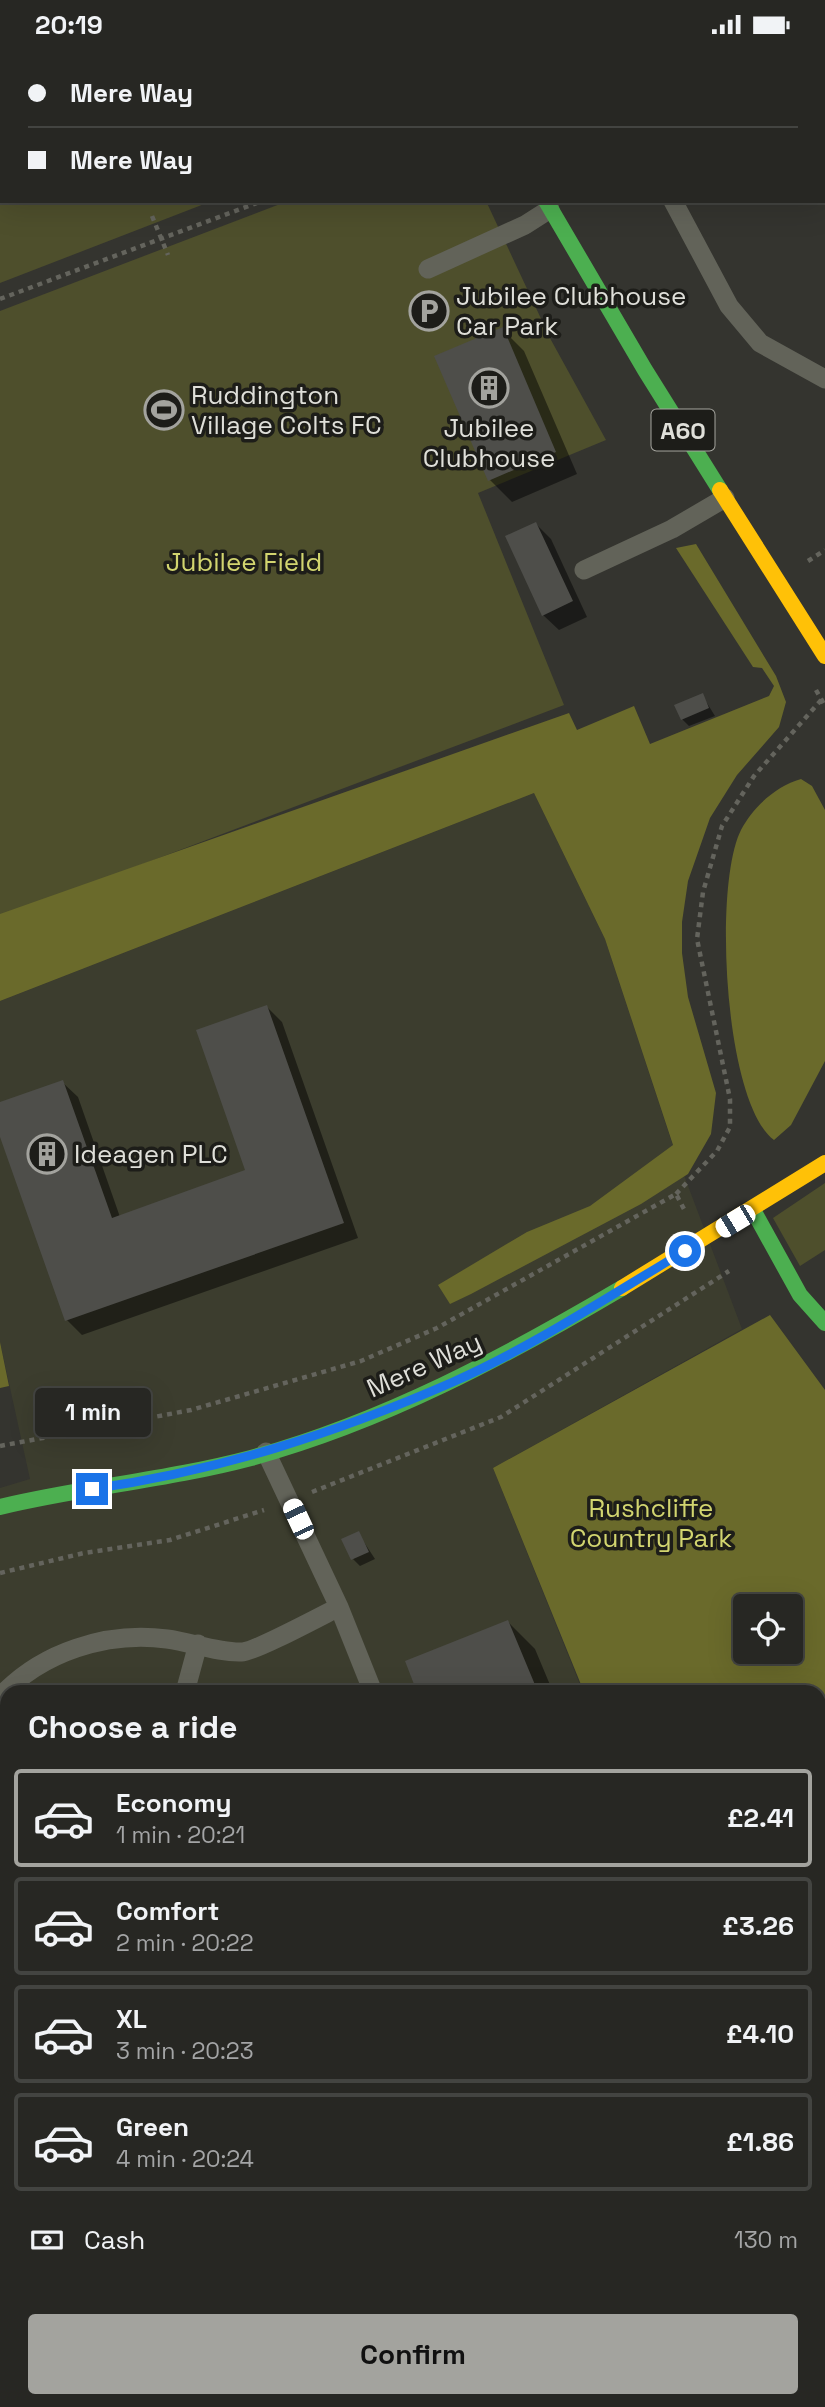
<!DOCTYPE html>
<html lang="en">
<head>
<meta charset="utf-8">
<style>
	body { margin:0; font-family:"Space Grotesk",sans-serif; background:#333330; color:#f1f3f6; height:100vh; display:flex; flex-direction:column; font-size:26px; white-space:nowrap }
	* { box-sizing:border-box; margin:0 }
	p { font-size:23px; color:#a4a5a6 }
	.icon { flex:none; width:38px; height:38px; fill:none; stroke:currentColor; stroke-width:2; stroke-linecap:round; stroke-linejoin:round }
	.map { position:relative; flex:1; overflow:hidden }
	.details { position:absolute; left:0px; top:1636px; width:826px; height:723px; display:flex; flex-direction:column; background:#272723; border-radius:21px 21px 0 0; box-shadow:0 7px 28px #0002,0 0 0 2px #434441 }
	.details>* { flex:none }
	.banner { position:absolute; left:0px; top:0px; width:826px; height:154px; box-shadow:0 7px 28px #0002,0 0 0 2px #434441; display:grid; align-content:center; height:154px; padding:0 28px; background:#272723 }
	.controls { position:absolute; left:733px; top:1545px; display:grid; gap:14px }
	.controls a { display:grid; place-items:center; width:70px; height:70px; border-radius:7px; background:#272723; box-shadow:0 7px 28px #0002,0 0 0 2px #434441; font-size:35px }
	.end { position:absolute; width:32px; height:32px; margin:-16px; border:9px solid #1a73e8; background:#fff; box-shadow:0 0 0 4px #fff }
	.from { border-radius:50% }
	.bubble { position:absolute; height:49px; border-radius:7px; background:#272723; box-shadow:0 7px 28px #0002,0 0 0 2px #434441; font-size:23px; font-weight:600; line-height:49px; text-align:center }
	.car { position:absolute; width:21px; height:42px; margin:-21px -10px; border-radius:9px; box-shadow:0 0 5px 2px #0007; background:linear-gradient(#fff 24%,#345 0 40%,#fff 0 76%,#345 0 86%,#fff 0) }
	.banner b { display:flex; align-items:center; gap:24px; height:66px; font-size:26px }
	.banner b+b { border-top:2px solid #434441 }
	.banner i { width:18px; height:18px; background:#f1f3f6 }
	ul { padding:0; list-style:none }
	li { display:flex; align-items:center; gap:21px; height:98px; margin:0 14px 10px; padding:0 14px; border:4px solid #434441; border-radius:7px }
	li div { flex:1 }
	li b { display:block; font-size:26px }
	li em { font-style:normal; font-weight:600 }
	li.active { border-color:#a3a39e }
	li>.icon { width:63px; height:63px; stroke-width:1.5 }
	h2 { padding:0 28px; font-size:32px; line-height:84px }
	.pay { display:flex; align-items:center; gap:18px; height:77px; padding:0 28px; font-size:26px }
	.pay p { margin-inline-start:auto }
	.cta { display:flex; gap:14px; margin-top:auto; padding:14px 28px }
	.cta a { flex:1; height:80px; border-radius:7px; background:#a3a39e; color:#111; font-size:28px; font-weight:600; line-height:80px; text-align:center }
	.status { display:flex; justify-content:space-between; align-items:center; height:49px; padding:0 35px; background:#272723; direction:ltr }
	.status svg { height:19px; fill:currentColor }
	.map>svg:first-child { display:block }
	.built { fill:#3c3d2e }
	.green { fill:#4e4f2c }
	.forest { fill:#6a6a2b; fill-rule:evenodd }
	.shadow { fill:#0007 }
	.building { fill:#4e4e4a }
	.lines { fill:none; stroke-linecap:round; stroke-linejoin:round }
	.path { stroke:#64645d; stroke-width:4.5; stroke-dasharray:5 5; stroke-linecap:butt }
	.lane { stroke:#626359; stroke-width:19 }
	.fast { stroke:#4caf50; stroke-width:16 }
	.slow { stroke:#ffc107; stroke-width:16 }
	.route { stroke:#1a73e8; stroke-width:9 }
	.labels { text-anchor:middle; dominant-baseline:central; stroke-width:7; stroke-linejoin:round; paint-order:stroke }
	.shield { fill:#1d1d19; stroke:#a5a59f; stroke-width:2 }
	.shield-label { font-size:24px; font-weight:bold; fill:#dfdfd9 }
	.poi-label { font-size:26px; fill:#dfdfd9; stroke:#1d1d19; text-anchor:start }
	.park-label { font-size:26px; fill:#d2d56f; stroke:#1d1d19 }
	.street-label { font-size:26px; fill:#dfdfd9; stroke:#1d1d19 }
</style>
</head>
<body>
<div class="status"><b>20:19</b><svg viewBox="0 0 49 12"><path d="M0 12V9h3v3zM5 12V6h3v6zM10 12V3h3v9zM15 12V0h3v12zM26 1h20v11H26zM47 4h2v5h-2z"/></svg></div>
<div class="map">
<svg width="825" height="2358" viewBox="0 0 825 2358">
	<rect width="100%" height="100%" fill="#34342f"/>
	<path class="built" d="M 534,744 L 605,890 L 673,1097 L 742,1280 L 493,1419 L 583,1643 L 7,1643 L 7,2352 L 658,2352 L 657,2358 L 0,2358 L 0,1439 L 30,1430 L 0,1293 L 0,952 Z"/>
	<path class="green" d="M 0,0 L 226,0 L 2,2 L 2,152 L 212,152 L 0,234 Z
		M 288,152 L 486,152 L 551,291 L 606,391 L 478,444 L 564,656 L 0,869 L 0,262 Z
		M 825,1134 L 825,1201 L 800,1217 L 773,1169 Z"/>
	<path class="forest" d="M 696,495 L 776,627 L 786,653 L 779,678 L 737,726 L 710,769 L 688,832 L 682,873 L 682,904 L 688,948 L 716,1044 L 711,1085 L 688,1125 L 641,1155 L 471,1245 L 450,1255 L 438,1236 L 527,1183 L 590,1157 L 673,1096 L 605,890 L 534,744 L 0,952 L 0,865 L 569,664 L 577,681 L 634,657 L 650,695 L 769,647 L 774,637 L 762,619 L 753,618 L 676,499 Z
		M 801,730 L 812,737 L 825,761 L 825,1012 L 791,1076 L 774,1091 C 724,1054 713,836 741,781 C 753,758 776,737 801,730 Z
		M 770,1266 L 825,1341 L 825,2358 L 510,2358 L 515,2356 L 514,2352 L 819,2352 L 819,1643 L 584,1643 L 493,1419 ZM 746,1558 L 791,1558 L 791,1603 L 746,1603 Z
		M 0,1293 L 9,1337 L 0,1339 Z"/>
	<path class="shadow" d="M 502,280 L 524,302 L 577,425 L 512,453 L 490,431 Z
		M 536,475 L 551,490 L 587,568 L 559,581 L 543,566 Z
		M 702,646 L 715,667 L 689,677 L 682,670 Z
		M 267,958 L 282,973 L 358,1189 L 82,1286 L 67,1271 L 0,1082 L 0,1055 L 62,1033 L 78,1048 L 120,1168 L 248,1123 Z
		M 358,1484 L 375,1510 L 360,1517 L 353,1510 Z
		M 508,1573 L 535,1600 L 553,1643 L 419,1643 L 407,1613 Z
		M 0,1914 L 7,1926 L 7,1961 L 4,1963 L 7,1971 L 7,2249 L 0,2252 Z"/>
	<path class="building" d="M 503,278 L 556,403 L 488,432 L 434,307 Z
		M 536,473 L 573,552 L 542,567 L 505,487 Z
		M 703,644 L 709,659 L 681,671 L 674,656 Z
		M 267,956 L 344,1174 L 65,1272 L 0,1088 L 0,1053 L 63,1031 L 112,1169 L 245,1121 L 196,981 Z
		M 359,1482 L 369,1503 L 351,1511 L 341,1490 Z
		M 508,1571 L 538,1643 L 417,1643 L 405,1612 Z
		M 7,1752 L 7,1850 L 0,1833 L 0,1754 Z
		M 7,1996 L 7,2212 L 0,2214 L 0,1998 Z"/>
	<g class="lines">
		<path class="path" d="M 152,167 L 168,206
			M 0,250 L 262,152
			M 808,512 L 825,501
			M 816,641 L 825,657
			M 676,1145 L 717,1102 L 730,1078 L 730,1050 L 697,890 L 703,843 L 722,777 L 754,727 L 822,650
			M 0,1397 L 191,1361 L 361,1312 L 437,1279 L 676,1145 L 685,1162
			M 312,1443 L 501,1368 L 729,1222
			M 0,1524 L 84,1504 L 170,1491 L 264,1461
			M 0,2224 L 7,2221"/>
		<path class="lane" d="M 673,152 L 729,257 L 760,294 L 825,330
			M 428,220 L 525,176 L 550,160
			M 584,521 L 672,480 L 725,449
			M 266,1403 L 339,1558 L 373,1643
			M 185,1643 L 198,1595
			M 0,1648 C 41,1603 107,1582 167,1590 C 191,1593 218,1604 242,1603 C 254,1603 323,1566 339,1558
			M 0,1708 L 7,1711
			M 242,2352 L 244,2358
			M 108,2358 L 124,2352"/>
		<path class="fast" d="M 546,152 L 645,321 L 720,441
			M 753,1161 L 800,1246 L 825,1274
			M 0,1458 C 83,1438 168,1431 251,1409 C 383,1373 505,1308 622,1239"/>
		<path class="slow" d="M 473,0 L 474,2
			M 720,441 L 825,607
			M 622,1239 L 825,1114"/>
	</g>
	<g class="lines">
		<path class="route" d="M 92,1440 C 221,1421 334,1385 453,1333 C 534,1297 609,1247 685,1202"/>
	</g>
	<defs>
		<g id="parking-ring" transform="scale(2.0125)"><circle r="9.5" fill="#1d1d19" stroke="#a3a39e" stroke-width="1.5"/><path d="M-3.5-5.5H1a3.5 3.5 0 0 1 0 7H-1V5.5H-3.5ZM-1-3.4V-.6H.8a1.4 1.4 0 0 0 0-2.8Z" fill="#a3a39e"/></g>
		<g id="building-ring" transform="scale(2.0125)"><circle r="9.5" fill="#1d1d19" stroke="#a3a39e" stroke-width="1.5"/><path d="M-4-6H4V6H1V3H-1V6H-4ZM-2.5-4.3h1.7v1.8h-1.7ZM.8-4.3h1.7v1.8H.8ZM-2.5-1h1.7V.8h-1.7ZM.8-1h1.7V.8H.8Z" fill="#a3a39e"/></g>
		<g id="stadium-ring" transform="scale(2.0125)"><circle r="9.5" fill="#1d1d19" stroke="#a3a39e" stroke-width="1.5"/><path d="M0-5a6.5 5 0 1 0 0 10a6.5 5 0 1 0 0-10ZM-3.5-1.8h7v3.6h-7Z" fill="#a3a39e"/></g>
	</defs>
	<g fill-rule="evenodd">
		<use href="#parking-ring" x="429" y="262"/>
		<use href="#building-ring" x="489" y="339"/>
		<use href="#stadium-ring" x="164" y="361"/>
		<use href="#building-ring" x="47" y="1105"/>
	</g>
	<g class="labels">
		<rect class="shield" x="651.5" y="360.5" width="63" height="41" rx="5"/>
		<g class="shield-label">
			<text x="683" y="381">A60</text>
		</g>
		<g class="poi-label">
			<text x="456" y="247">Jubilee Clubhouse<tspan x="456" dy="30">Car Park</tspan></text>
			<text x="191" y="346">Ruddington<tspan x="191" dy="30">Village Colts FC</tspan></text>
			<text x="489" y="379" text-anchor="middle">Jubilee<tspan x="489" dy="30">Clubhouse</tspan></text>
			<text x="74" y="1105">Ideagen PLC</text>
		</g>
		<g class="park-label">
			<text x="244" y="513">Jubilee Field</text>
			<text x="651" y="1459">Rushcliffe<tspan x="651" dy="30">Country Park</tspan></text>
		</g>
		<g class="street-label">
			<text transform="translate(424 1316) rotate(-24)">Mere Way</text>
		</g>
	</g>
</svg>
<div class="controls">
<a><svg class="icon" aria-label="locate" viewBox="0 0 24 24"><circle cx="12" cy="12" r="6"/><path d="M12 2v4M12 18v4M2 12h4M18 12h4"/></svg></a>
</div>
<i class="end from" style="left:685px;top:1202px"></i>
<i class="end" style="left:92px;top:1440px"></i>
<div class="bubble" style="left:35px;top:1339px;width:116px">1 min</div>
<i class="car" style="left:735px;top:1172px;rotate:239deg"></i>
<i class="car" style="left:298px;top:1470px;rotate:335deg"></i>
<div class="banner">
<b><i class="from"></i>Mere Way</b>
<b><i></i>Mere Way</b>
</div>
<section class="details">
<h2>Choose a ride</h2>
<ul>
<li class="active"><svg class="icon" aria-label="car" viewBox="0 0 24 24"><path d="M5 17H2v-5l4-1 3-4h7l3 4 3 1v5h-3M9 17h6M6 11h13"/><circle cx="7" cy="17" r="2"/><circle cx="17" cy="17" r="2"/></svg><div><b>Economy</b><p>1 min · 20:21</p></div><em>£2.41</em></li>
<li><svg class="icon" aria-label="car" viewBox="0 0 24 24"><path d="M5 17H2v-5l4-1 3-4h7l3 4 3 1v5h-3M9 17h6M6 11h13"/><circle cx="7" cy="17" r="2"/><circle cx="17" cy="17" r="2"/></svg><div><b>Comfort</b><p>2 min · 20:22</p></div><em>£3.26</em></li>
<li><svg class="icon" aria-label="car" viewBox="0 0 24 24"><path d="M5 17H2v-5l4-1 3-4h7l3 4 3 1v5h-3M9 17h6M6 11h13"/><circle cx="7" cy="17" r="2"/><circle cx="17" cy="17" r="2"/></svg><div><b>XL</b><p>3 min · 20:23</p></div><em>£4.10</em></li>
<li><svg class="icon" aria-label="car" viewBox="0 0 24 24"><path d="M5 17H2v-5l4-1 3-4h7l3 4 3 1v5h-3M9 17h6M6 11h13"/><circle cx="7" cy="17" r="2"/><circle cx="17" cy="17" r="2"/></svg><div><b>Green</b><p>4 min · 20:24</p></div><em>£1.86</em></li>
</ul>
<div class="pay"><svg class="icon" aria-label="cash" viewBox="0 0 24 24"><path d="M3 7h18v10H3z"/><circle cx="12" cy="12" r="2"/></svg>Cash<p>130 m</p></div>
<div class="cta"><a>Confirm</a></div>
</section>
</div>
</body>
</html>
